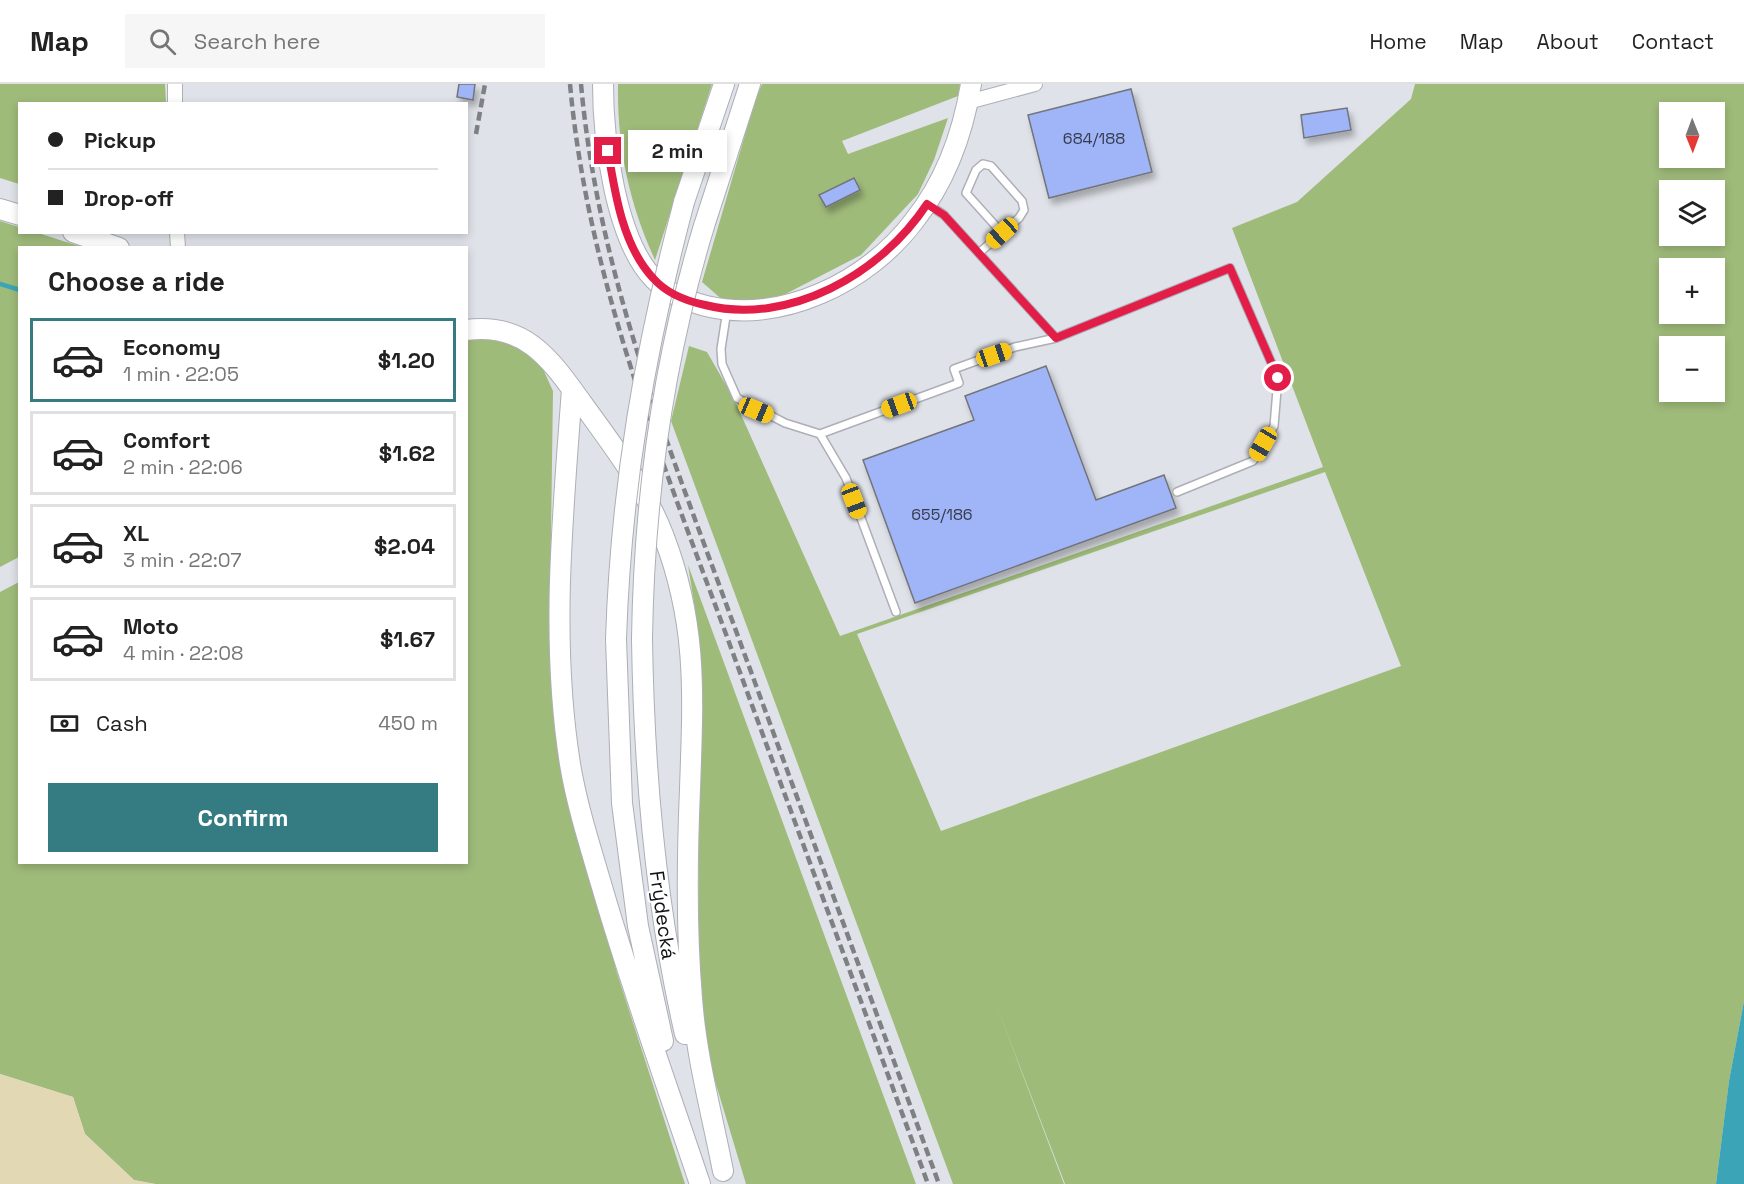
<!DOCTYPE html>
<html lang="en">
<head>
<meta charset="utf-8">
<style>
	body { margin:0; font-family:"Space Grotesk",sans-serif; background:#f6f6f6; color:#222; height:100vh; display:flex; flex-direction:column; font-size:22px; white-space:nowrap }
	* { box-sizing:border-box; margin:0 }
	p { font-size:20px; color:#767676 }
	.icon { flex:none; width:33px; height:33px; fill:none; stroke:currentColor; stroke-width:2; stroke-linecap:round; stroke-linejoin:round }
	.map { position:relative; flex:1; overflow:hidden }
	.side { position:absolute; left:18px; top:162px; width:450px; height:618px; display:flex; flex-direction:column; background:#fff; border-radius:0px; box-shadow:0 3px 9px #0003 }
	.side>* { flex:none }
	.banner { position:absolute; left:18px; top:18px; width:450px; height:132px; border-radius:0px; box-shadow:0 3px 9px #0003; display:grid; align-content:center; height:132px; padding:0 30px; background:#fff }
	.needle { width:39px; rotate:179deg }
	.tools { position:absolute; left:1659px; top:18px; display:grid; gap:12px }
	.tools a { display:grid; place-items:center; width:66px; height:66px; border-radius:0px; background:#fff; box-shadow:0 3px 9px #0003; font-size:30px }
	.end { position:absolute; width:27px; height:27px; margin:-14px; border:8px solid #e11d48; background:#fff; box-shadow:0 0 0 3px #fff }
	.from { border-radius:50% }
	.bubble { position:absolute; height:42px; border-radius:0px; background:#fff; box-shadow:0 3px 9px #0003; font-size:20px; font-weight:700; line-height:42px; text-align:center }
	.car { position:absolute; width:18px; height:36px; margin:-18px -9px; border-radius:8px; box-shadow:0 0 4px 2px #0007; background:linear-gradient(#f5c518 24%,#345 0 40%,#f5c518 0 76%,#345 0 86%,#f5c518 0) }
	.banner b { display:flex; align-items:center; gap:21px; height:57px; font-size:22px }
	.banner b+b { border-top:2px solid #e0e0e0 }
	.banner i { width:15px; height:15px; background:#222 }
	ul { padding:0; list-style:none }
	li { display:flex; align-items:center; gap:18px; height:84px; margin:0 12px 9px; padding:0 18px; border:3px solid #e0e0e0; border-radius:0px }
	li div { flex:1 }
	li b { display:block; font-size:22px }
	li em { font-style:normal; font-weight:700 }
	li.current { border-color:#347c81 }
	li>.icon { width:54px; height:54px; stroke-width:1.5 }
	h2 { padding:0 30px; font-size:27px; line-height:72px }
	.pay { display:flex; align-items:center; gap:15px; height:66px; padding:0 30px; font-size:22px }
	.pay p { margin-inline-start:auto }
	.button { display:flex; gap:12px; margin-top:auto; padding:12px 30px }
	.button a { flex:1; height:69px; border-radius:0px; background:#347c81; color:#fff; font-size:24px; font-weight:700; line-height:69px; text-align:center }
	header { display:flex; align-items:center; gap:36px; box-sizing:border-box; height:84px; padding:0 30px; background:#fff; border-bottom:2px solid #e0e0e0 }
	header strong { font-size:28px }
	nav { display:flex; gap:33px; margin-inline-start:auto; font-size:21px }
	.search { width:420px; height:54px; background:#f6f6f6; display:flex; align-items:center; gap:15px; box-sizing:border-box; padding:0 21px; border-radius:0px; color:#767676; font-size:22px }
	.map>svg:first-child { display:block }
	.green { fill:#9fbb7a; fill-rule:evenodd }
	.sand { fill:#e2d8b3 }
	.water { fill:#3ba5b7 }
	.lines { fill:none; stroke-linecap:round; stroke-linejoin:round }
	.stream { stroke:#3ba5b7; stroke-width:4.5 }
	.building { fill:#a0b5f8; stroke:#72747a; stroke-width:1.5; filter:url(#shadow) }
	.lane-casing { stroke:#adafb6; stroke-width:10 }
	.street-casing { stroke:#adafb6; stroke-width:16 }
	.secondary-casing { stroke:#adafb6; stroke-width:22 }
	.lane { stroke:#fff; stroke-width:7 }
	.street { stroke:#fff; stroke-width:14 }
	.secondary { stroke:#fff; stroke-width:20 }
	.rail { stroke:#7e8084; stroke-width:4.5; stroke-dasharray:9 4.5; stroke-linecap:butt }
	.secondary-bridge-casing { stroke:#adafb6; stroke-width:22; stroke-linecap:butt }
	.secondary-bridge { stroke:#fff; stroke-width:20 }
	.route { stroke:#e11d48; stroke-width:8 }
	.labels { text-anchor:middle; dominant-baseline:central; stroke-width:4.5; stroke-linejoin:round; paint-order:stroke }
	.number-label { font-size:16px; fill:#353b4d }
	.street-label { font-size:20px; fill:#111214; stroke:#fff }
</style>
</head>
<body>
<header>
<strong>Map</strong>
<div class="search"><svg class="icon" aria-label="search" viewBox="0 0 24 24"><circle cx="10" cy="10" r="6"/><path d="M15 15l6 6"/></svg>Search here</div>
<nav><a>Home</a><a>Map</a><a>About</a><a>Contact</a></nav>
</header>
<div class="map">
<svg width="1744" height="1100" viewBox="0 0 1744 1100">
	<defs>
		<filter id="shadow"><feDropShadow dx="3.5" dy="6" stdDeviation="3" flood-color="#0004"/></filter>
	</defs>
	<rect width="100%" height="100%" fill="#dfe2e8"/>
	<path class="green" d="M 0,0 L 165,0 L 166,19 L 20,20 L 19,100 L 0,94 Z
		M 618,0 L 712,0 L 655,176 C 629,119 617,63 618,0 Z
		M 762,0 L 960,0 L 958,12 L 842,57 L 848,70 L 948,34 L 934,76 L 918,110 L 861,171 L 772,217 L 726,219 L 702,198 L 754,20 Z
		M 1415,0 L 1744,0 L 1744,917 L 1729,997 L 1716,1100 L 1065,1100 L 996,920 L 1064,1100 L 953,1100 L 671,337 L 689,262 L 707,268 L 734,315 L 840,552 L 1323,383 L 1232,144 L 1297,118 L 1411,15 ZM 1670,28 L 1714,28 L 1714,74 L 1670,74 ZM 1670,106 L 1714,106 L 1714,152 L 1670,152 ZM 1670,184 L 1714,184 L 1714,230 L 1670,230 ZM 1670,262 L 1714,262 L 1714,308 L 1670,308 ZM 1325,388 L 1401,582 L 941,747 L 857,550 Z
		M 0,137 L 19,143 L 20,148 L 38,149 L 82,163 L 20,164 L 19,473 L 0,483 Z
		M 467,255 L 507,256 L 538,274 L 553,307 L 550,523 L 558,670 L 617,889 L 685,1100 L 155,1100 L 134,1096 L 85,1050 L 73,1013 L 0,990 L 0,508 L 19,498 L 20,778 L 466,778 Z
		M 688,481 L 916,1100 L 746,1100 L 709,977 L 698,920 L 700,587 L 695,525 Z"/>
	<path class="sand" d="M 0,990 L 73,1013 L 85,1050 L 134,1096 L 155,1100 L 0,1100 Z"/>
	<path class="water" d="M 1744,917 L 1744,1100 L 1716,1100 L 1729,997 Z"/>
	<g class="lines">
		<path class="stream" d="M 0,200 L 20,206"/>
	</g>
	<path class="building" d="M 459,0 L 475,0 L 473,16 L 457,13 Z
		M 1131,5 L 1152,88 L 1049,114 L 1028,31 Z
		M 1347,24 L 1351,46 L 1304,54 L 1301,31 Z
		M 854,94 L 860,106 L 826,123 L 819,111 Z
		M 1046,282 L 1096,416 L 1164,391 L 1176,424 L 915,519 L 863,376 L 974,336 L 965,312 Z"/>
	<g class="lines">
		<g class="lane-casing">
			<path id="lane" d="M 929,121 L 944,131 L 1056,254
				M 979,169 L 1019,134 L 1024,126 L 1022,117 L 991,82 L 983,80 L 976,86 L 966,109 L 1002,149
				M 727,226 L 721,265 L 722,280 L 737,314 L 785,339 L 820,350 L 959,299 L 954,285 L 1015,263 L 1056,254 L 1230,184 L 1278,294 L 1274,342 L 1253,377 L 1177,408
				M 820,350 L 846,394 L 896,528"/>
		</g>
		<g class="street-casing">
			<path id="street" d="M 175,0 L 175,20
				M 968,18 L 1035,0
				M 177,148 L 178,164"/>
		</g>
		<g class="secondary-casing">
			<path id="secondary" d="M 603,0 C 603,54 615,155 654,195 C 667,209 687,217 706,222 C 782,240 868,198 914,137 C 945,98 963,49 971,0
				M 684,118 L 724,0
				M 0,125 L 20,131
				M 704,142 L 750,0
				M 73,148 L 119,164
				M 466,246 C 526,238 551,276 582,319 C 613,362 645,403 664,453 C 698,542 693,613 690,705 C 687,775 686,845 692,914 C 696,972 712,1030 723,1087
				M 572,305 C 563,430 550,555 570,680 C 577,722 590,762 602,803 C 631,903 667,1001 700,1100
				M 616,555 L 622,719 L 638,842 L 663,957
				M 642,555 C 644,688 655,820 685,950"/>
		</g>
		<use href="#lane" class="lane"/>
		<use href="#street" class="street"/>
		<use href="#secondary" class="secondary"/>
		<path class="rail" d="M 570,0 C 587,189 658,366 723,542 C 791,728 860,914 928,1100
			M 581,0 C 598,189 668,360 732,536 C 801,724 870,912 939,1100
			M 476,50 L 485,0"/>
		<g class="secondary-bridge-casing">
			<path id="secondary-bridge" d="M 616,555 C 621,402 645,265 684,118
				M 642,555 C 644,415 663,277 704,142"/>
		</g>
		<use href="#secondary-bridge" class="secondary-bridge"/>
	</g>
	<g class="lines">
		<path class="route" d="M 608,67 C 615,110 623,162 653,194 C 666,209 686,217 705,221 C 789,242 881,190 927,120 L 944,131 L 1056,254 L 1230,184 L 1278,294"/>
	</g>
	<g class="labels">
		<g class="number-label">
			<text x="1094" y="54">684/188</text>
			<text x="942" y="430">655/186</text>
		</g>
		<g class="street-label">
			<text transform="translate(663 831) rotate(82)">Frýdecká</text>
		</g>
	</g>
</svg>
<div class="tools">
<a><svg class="needle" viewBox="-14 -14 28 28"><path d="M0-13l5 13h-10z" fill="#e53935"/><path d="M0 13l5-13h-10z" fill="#767676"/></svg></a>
<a><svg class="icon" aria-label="layers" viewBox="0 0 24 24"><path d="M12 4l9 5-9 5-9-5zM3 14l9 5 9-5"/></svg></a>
<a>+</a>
<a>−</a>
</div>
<i class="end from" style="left:1278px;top:294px"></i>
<i class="end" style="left:608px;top:67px"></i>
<div class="bubble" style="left:628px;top:46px;width:99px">2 min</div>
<i class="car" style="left:1002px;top:149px;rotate:228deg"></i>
<i class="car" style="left:994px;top:271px;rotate:71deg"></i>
<i class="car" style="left:899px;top:321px;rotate:250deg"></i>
<i class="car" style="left:756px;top:326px;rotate:113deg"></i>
<i class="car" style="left:1263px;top:360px;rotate:210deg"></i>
<i class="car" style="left:854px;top:417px;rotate:159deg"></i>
<div class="banner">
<b><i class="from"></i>Pickup</b>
<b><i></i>Drop-off</b>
</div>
<section class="side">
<h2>Choose a ride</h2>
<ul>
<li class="current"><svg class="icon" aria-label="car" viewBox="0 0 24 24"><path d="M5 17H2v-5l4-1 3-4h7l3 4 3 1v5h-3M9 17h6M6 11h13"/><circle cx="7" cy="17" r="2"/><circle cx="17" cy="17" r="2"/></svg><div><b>Economy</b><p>1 min · 22:05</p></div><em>$1.20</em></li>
<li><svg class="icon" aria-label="car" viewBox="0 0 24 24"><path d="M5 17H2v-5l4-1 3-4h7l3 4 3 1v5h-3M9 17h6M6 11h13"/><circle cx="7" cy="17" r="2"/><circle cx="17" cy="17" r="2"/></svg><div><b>Comfort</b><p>2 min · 22:06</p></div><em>$1.62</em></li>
<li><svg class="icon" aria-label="car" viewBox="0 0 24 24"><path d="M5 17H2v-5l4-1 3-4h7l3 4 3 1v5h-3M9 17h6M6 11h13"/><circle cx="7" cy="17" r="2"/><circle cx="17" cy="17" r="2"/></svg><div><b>XL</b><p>3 min · 22:07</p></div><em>$2.04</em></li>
<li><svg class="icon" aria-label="car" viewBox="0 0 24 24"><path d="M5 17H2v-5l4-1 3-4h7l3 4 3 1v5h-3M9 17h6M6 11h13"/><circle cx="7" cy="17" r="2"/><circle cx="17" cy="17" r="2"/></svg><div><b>Moto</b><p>4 min · 22:08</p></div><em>$1.67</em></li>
</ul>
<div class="pay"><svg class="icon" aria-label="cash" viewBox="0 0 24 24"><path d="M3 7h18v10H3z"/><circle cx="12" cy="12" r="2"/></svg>Cash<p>450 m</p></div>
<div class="button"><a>Confirm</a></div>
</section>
</div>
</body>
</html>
